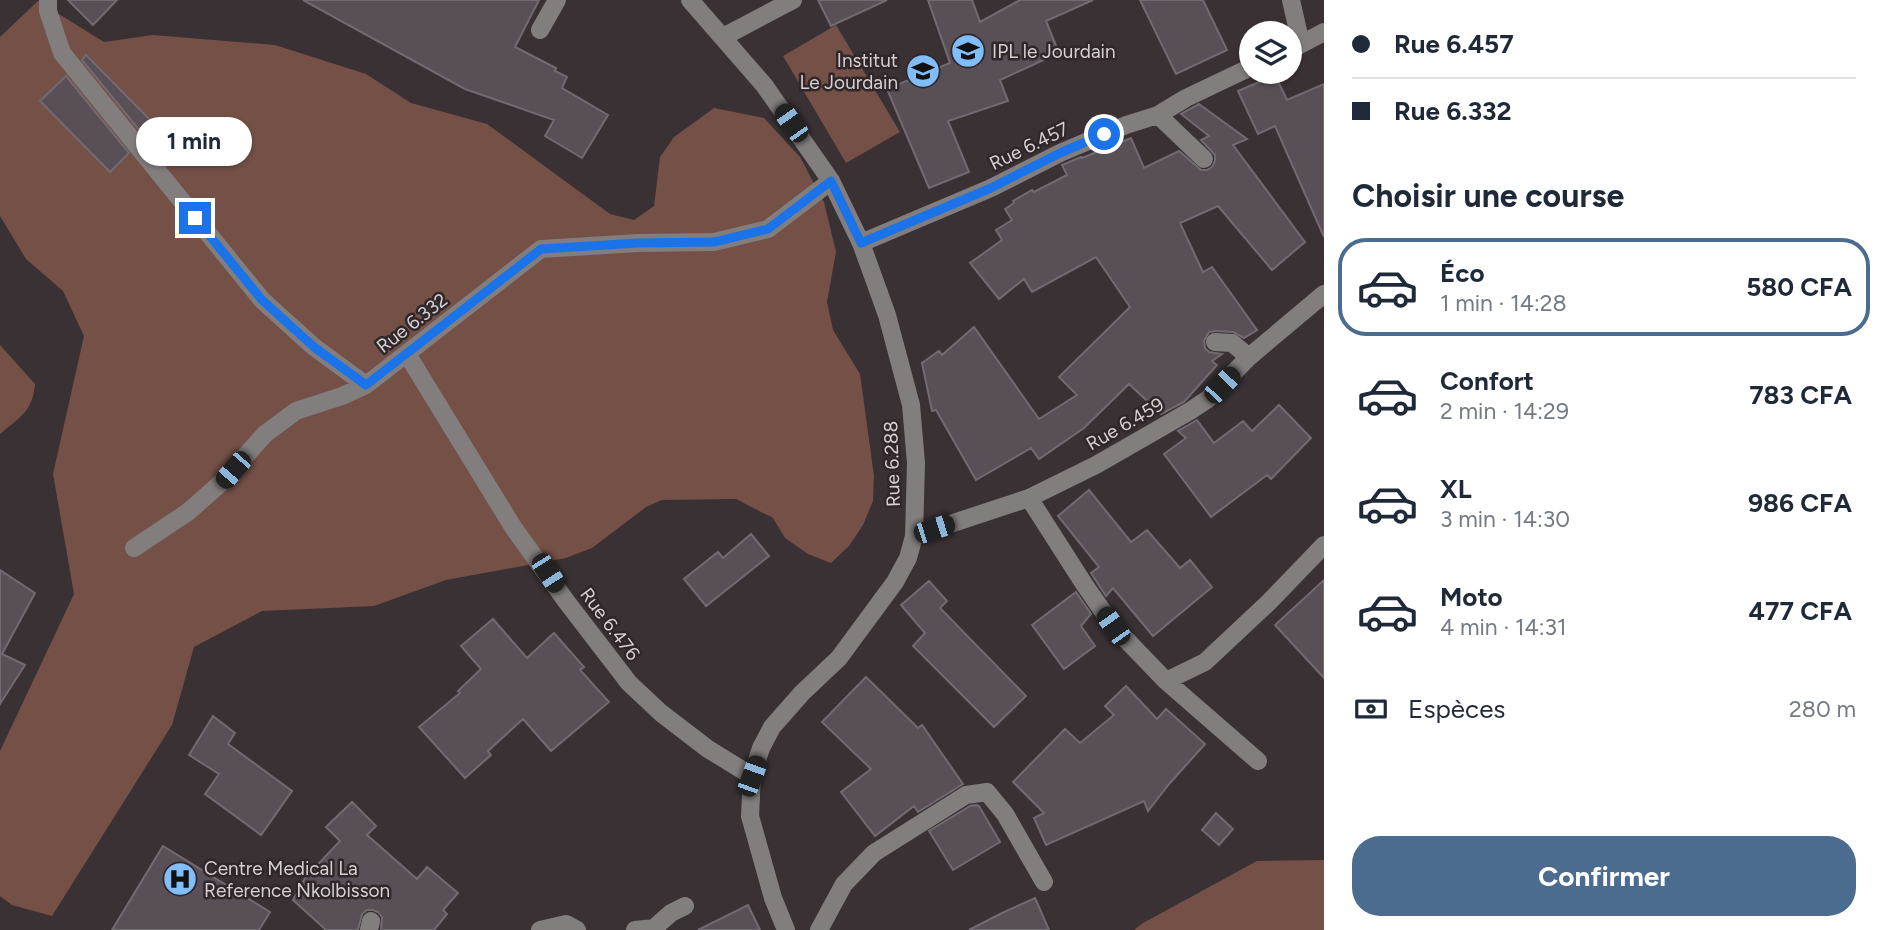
<!DOCTYPE html>
<html lang="fr">
<head>
<meta charset="utf-8">
<style>
	body { margin:0; font-family:Figtree,sans-serif; background:#f6f6f7; color:#1f2937; height:100vh; display:flex; flex-direction:column; font-size:26px; white-space:nowrap }
	* { box-sizing:border-box; margin:0 }
	p { font-size:23px; color:#747a83 }
	.icon { flex:none; width:38px; height:38px; fill:none; stroke:currentColor; stroke-width:2; stroke-linecap:round; stroke-linejoin:round }
	.map { position:relative; flex:1; overflow:hidden }
	.side { display:flex; flex-direction:column; background:#fff; width:560px }
	.side>* { flex:none }
	.top-card { display:grid; align-content:center; height:154px; padding:0 28px; background:#fff }
	.controls { position:absolute; left:1239px; top:21px; display:grid; gap:14px }
	.controls a { display:grid; place-items:center; width:63px; height:63px; border-radius:50%; background:#fff; box-shadow:0 2px 5px #0004; font-size:35px }
	.end { position:absolute; width:32px; height:32px; margin:-16px; border:9px solid #1a73e8; background:#fff; box-shadow:0 0 0 4px #fff }
	.from { border-radius:50% }
	.bubble { position:absolute; height:49px; border-radius:24px; background:#fff; box-shadow:0 2px 5px #0004; font-size:23px; font-weight:700; line-height:49px; text-align:center }
	.car { position:absolute; width:21px; height:42px; margin:-21px -10px; border-radius:9px; box-shadow:0 0 5px 2px #0007; background:linear-gradient(#222 24%,#8ab4d8 0 40%,#222 0 76%,#8ab4d8 0 86%,#222 0) }
	.top-card b { display:flex; align-items:center; gap:24px; height:66px; font-size:26px }
	.top-card b+b { border-top:2px solid #e0e1e3 }
	.top-card i { width:18px; height:18px; background:#1f2937 }
	ul { padding:0; list-style:none }
	li { display:flex; align-items:center; gap:21px; height:98px; margin:0 14px 10px; padding:0 14px; border:4px solid transparent; border-radius:28px }
	li div { flex:1 }
	li b { display:block; font-size:26px }
	li em { font-style:normal; font-weight:700 }
	li.on { border-color:#4b6c8f }
	li>.icon { width:63px; height:63px; stroke-width:1.5 }
	h2 { padding:0 28px; font-size:32px; line-height:84px }
	.pay { display:flex; align-items:center; gap:18px; height:77px; padding:0 28px; font-size:26px }
	.pay p { margin-inline-start:auto }
	.primary-button { display:flex; gap:14px; margin-top:auto; padding:14px 28px }
	.primary-button a { flex:1; height:80px; border-radius:28px; background:#4b6c8f; color:#fff; font-size:28px; font-weight:700; line-height:80px; text-align:center }
	main { display:flex; flex:1; min-height:0 }
	.map>svg:first-child { display:block }
	.green { fill:#745047 }
	.building { fill:#585056; stroke:#726a71; stroke-width:2 }
	.lines { fill:none; stroke-linecap:round; stroke-linejoin:round }
	.minor { stroke:#837e7e; stroke-width:18 }
	.route { stroke:#1a73e8; stroke-width:9 }
	.labels { text-anchor:middle; dominant-baseline:central; stroke-width:5; stroke-linejoin:round; paint-order:stroke }
	.poi-label { font-size:19px; fill:#d6d0d2; stroke:#2f272a; text-anchor:start }
	.street-label { font-size:19px; fill:#d6d0d2; stroke:#2f272a }
</style>
</head>
<body>
<main>
<div class="map">
<svg width="1324" height="930" viewBox="0 0 1324 930">
	<rect width="100%" height="100%" fill="#3a3134"/>
	<path class="green" d="M 38,1 L 104,42 L 153,35 L 275,45 L 366,74 L 411,103 L 487,124 L 610,214 L 634,220 L 654,206 L 660,157 L 674,137 L 714,108 L 764,118 L 800,157 L 824,202 L 836,252 L 827,302 L 833,330 L 860,374 L 874,476 L 873,501 L 863,525 L 849,546 L 831,563 L 808,554 L 785,538 L 773,518 L 736,499 L 662,500 L 646,507 L 592,548 L 566,558 L 446,580 L 374,606 L 262,611 L 194,647 L 172,725 L 52,916 L 12,905 L 0,896 L 0,751 L 74,594 L 53,474 L 84,336 L 63,291 L 26,259 L 0,216 L 0,37 Z
		M 836,25 L 900,132 L 846,163 L 783,56 Z
		M 0,345 L 35,384 C 33,411 19,418 0,434 Z
		M 1324,860 L 1324,930 L 1134,930 L 1143,923 L 1257,861 Z"/>
	<path class="building" d="M 68,0 L 117,0 L 93,25 Z
		M 303,0 L 539,0 L 515,47 L 556,68 L 555,71 L 567,77 L 562,88 L 608,115 L 582,158 L 545,136 L 554,120 L 465,89 Z
		M 818,0 L 887,0 L 831,26 Z
		M 928,0 L 972,0 L 980,22 L 1020,0 L 1093,0 L 1046,21 L 1059,53 L 1000,80 L 1008,101 L 948,121 L 969,172 L 929,188 L 887,89 L 950,63 Z
		M 1140,0 L 1203,0 L 1227,50 L 1176,74 Z
		M 86,55 L 156,126 L 145,137 L 82,60 Z
		M 1275,75 L 1287,100 L 1324,84 L 1324,237 L 1275,126 L 1258,134 L 1238,91 Z
		M 66,76 L 129,153 L 110,172 L 40,101 Z
		M 1199,104 L 1247,139 L 1233,145 L 1305,242 L 1272,270 L 1218,206 L 1180,223 L 1203,272 L 1212,267 L 1257,330 L 1244,338 L 1233,332 L 1216,331 L 1209,332 L 1204,341 L 1205,348 L 1209,352 L 1222,354 L 1212,361 L 1217,365 L 1184,402 L 1161,414 L 1129,384 L 1084,428 L 1039,459 L 1031,448 L 976,480 L 936,410 L 932,411 L 922,363 L 939,351 L 942,355 L 974,327 L 1039,419 L 1077,395 L 1059,377 L 1130,307 L 1096,257 L 1032,292 L 1024,279 L 999,299 L 970,263 L 1002,240 L 996,230 L 1012,220 L 1005,209 L 1014,203 L 1013,201 L 1032,190 L 1034,192 L 1067,175 L 1062,165 L 1081,157 L 1082,158 L 1131,138 L 1144,168 L 1179,151 L 1201,170 L 1207,170 L 1212,167 L 1215,161 L 1215,155 L 1201,140 L 1209,136 L 1181,114 Z
		M 1279,405 L 1311,438 L 1271,479 L 1267,475 L 1211,517 L 1164,454 L 1186,438 L 1178,431 L 1197,420 L 1214,443 L 1243,421 L 1252,431 Z
		M 1089,490 L 1131,542 L 1147,530 L 1180,568 L 1190,560 L 1212,587 L 1153,636 L 1113,588 L 1106,596 L 1091,573 L 1099,567 L 1058,516 Z
		M 751,534 L 769,556 L 706,606 L 684,579 L 718,552 L 723,558 Z
		M 0,570 L 35,593 L 2,654 L 25,665 L 0,704 Z
		M 1324,580 L 1324,678 L 1275,625 Z
		M 929,581 L 947,601 L 940,608 L 1026,696 L 994,727 L 913,646 L 925,633 L 901,605 Z
		M 1076,592 L 1091,614 L 1081,626 L 1095,646 L 1064,669 L 1032,625 Z
		M 493,619 L 527,658 L 554,633 L 584,667 L 580,670 L 609,702 L 551,751 L 523,719 L 488,751 L 491,755 L 465,778 L 419,727 L 460,693 L 458,691 L 481,669 L 461,646 Z
		M 866,677 L 918,728 L 922,725 L 963,784 L 918,812 L 914,806 L 875,836 L 841,792 L 871,769 L 822,722 Z
		M 1126,686 L 1157,719 L 1166,709 L 1205,744 L 1170,783 L 1148,811 L 1144,801 L 1046,845 L 1034,818 L 1044,813 L 1013,782 L 1065,729 L 1080,743 L 1114,715 L 1105,706 Z
		M 213,716 L 235,733 L 228,744 L 292,791 L 261,835 L 205,794 L 219,774 L 189,755 Z
		M 352,802 L 376,826 L 367,835 L 417,879 L 427,867 L 458,893 L 443,910 L 447,914 L 434,930 L 381,930 L 382,917 L 378,912 L 373,910 L 367,910 L 362,914 L 358,930 L 326,930 L 293,900 L 305,878 L 340,841 L 326,827 Z
		M 976,805 L 979,806 L 1000,842 L 953,870 L 929,831 L 970,806 Z
		M 1216,813 L 1233,829 L 1219,845 L 1202,830 Z
		M 163,846 L 270,912 L 259,930 L 112,930 Z
		M 1035,898 L 1049,930 L 969,930 L 1002,913 Z
		M 748,905 L 760,930 L 698,930 Z"/>
	<g class="lines">
		<path class="minor" d="M 48,0 L 48,11 L 62,53 L 262,300 L 314,347 L 366,385 L 541,249 L 638,243 L 714,242 L 768,229 L 831,181
			M 690,0 L 764,85 L 831,181 L 861,243 L 887,315 L 911,405 L 916,463 L 914,536 L 908,558 L 895,582 L 839,658 L 802,693 L 772,727 L 761,748 L 752,776 L 750,816 L 773,898 L 786,930
			M 1291,0 L 1301,44
			M 540,30 L 557,0
			M 723,37 L 793,0
			M 1290,50 L 1324,32
			M 1158,115 L 1204,159
			M 861,243 L 991,188 L 1060,153 L 1126,125 L 1158,115 L 1186,98 L 1251,67
			M 1215,342 L 1232,343 L 1249,357
			M 407,354 L 513,527 L 566,601 L 629,683 L 661,713 L 708,749 L 752,776
			M 1029,498 L 1084,584 L 1113,626 L 1166,681 L 1258,761
			M 914,536 L 1029,498 L 1096,465 L 1190,411 L 1208,399 L 1249,357 L 1324,294
			M 134,548 L 188,512 L 222,482 L 265,434 L 296,411 L 342,396 L 366,385
			M 1166,681 L 1205,662 L 1268,603 L 1324,545
			M 369,930 L 371,921
			M 540,930 L 566,924 L 577,930
			M 635,930 L 654,928 L 671,913 L 685,906
			M 819,930 L 844,884 L 874,853 L 966,795 L 987,792 L 1005,814 L 1044,882"/>
	</g>
	<g class="lines">
		<path class="route" d="M 195,218 L 262,300 L 314,347 L 366,385 L 541,249 L 638,243 L 714,242 L 768,229 L 831,181 L 861,243 L 991,188 L 1060,153 L 1104,134"/>
	</g>
	<defs>
		<g id="school-disc" transform="scale(1.75)"><circle r="9.5" fill="#80bdfa" stroke="#2f272a"/><path d="M0-5L7-2L0 1L-7-2ZM-4 1L0 2.5L4 1V4Q0 6-4 4Z" fill="#111"/></g>
		<g id="hospital-disc" transform="scale(1.75)"><circle r="9.5" fill="#80bdfa" stroke="#2f272a"/><path d="M-5-5h3v3.5h4V-5h3V5h-3V1.5h-4V5h-3Z" fill="#111"/></g>
	</defs>
	<g fill-rule="evenodd">
		<use href="#school-disc" x="968" y="51"/>
		<use href="#school-disc" x="923" y="71"/>
		<use href="#hospital-disc" x="180" y="879"/>
	</g>
	<g class="labels">
		<g class="poi-label">
			<text x="992" y="51">IPL le Jourdain</text>
			<text x="898" y="60" text-anchor="end">Institut<tspan x="898" dy="22">Le Jourdain</tspan></text>
			<text x="204" y="868">Centre Medical La<tspan x="204" dy="22">Reference Nkolbisson</tspan></text>
		</g>
		<g class="street-label">
			<text transform="translate(1029 146) rotate(-26)">Rue 6.457</text>
			<text transform="translate(412 323) rotate(-38)">Rue 6.332</text>
			<text transform="translate(1125 424) rotate(-30)">Rue 6.459</text>
			<text transform="translate(892 464) rotate(-92)">Rue 6.288</text>
			<text transform="translate(610 624) rotate(53)">Rue 6.476</text>
		</g>
	</g>
</svg>
<div class="controls">
<a><svg class="icon" aria-label="layers" viewBox="0 0 24 24"><path d="M12 4l9 5-9 5-9-5zM3 14l9 5 9-5"/></svg></a>
</div>
<i class="end from" style="left:1104px;top:134px"></i>
<i class="end" style="left:195px;top:218px"></i>
<div class="bubble" style="left:136px;top:117px;width:116px">1 min</div>
<i class="car" style="left:791px;top:123px;rotate:325deg"></i>
<i class="car" style="left:1222px;top:385px;rotate:44deg"></i>
<i class="car" style="left:233px;top:470px;rotate:221deg"></i>
<i class="car" style="left:934px;top:529px;rotate:72deg"></i>
<i class="car" style="left:548px;top:573px;rotate:147deg"></i>
<i class="car" style="left:1113px;top:626px;rotate:325deg"></i>
<i class="car" style="left:752px;top:776px;rotate:20deg"></i>
</div>
<section class="side">
<div class="top-card">
<b><i class="from"></i>Rue 6.457</b>
<b><i></i>Rue 6.332</b>
</div>
<h2>Choisir une course</h2>
<ul>
<li class="on"><svg class="icon" aria-label="car" viewBox="0 0 24 24"><path d="M5 17H2v-5l4-1 3-4h7l3 4 3 1v5h-3M9 17h6M6 11h13"/><circle cx="7" cy="17" r="2"/><circle cx="17" cy="17" r="2"/></svg><div><b>Éco</b><p>1 min · 14:28</p></div><em>580 CFA</em></li>
<li><svg class="icon" aria-label="car" viewBox="0 0 24 24"><path d="M5 17H2v-5l4-1 3-4h7l3 4 3 1v5h-3M9 17h6M6 11h13"/><circle cx="7" cy="17" r="2"/><circle cx="17" cy="17" r="2"/></svg><div><b>Confort</b><p>2 min · 14:29</p></div><em>783 CFA</em></li>
<li><svg class="icon" aria-label="car" viewBox="0 0 24 24"><path d="M5 17H2v-5l4-1 3-4h7l3 4 3 1v5h-3M9 17h6M6 11h13"/><circle cx="7" cy="17" r="2"/><circle cx="17" cy="17" r="2"/></svg><div><b>XL</b><p>3 min · 14:30</p></div><em>986 CFA</em></li>
<li><svg class="icon" aria-label="car" viewBox="0 0 24 24"><path d="M5 17H2v-5l4-1 3-4h7l3 4 3 1v5h-3M9 17h6M6 11h13"/><circle cx="7" cy="17" r="2"/><circle cx="17" cy="17" r="2"/></svg><div><b>Moto</b><p>4 min · 14:31</p></div><em>477 CFA</em></li>
</ul>
<div class="pay"><svg class="icon" aria-label="cash" viewBox="0 0 24 24"><path d="M3 7h18v10H3z"/><circle cx="12" cy="12" r="2"/></svg>Espèces<p>280 m</p></div>
<div class="primary-button"><a>Confirmer</a></div>
</section>
</main>
</body>
</html>
